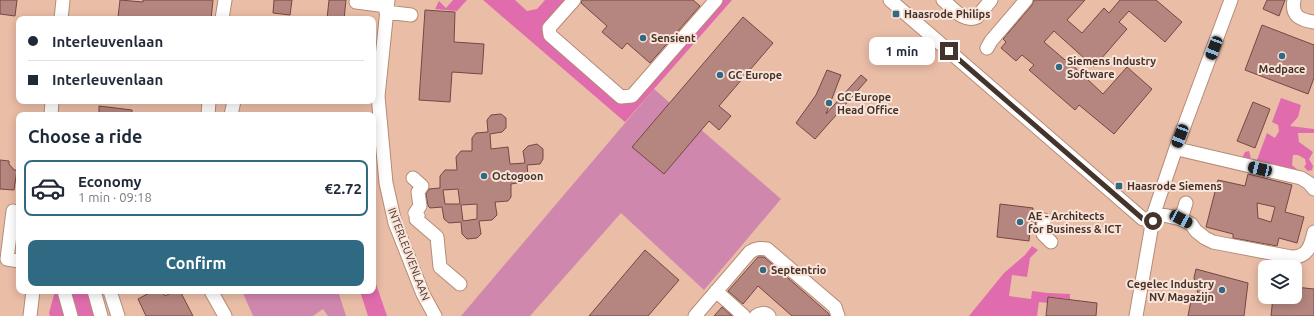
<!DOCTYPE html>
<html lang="en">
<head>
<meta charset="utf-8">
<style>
	body { margin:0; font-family:Ubuntu,sans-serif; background:#f2f2f3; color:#1f2937; height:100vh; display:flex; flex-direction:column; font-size:15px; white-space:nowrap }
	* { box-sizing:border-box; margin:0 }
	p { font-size:13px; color:#747a83 }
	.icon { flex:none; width:22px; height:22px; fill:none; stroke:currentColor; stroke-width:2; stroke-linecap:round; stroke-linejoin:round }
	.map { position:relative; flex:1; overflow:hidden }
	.panel { position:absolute; left:16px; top:112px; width:360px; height:182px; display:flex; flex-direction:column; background:#fff; border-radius:8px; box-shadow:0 2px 10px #0003 }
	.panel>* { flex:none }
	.guide { position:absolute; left:16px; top:16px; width:360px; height:88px; border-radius:8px; box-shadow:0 2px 10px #0003; display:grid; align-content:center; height:88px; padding:0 12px; background:#fff }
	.controls { position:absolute; left:1258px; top:260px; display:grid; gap:8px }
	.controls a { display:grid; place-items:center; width:44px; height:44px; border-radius:8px; background:#fff; box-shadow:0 2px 10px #0003; font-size:20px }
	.end { position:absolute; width:18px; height:18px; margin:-9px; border:5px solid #45342b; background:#fff; box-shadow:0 0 0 2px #fff }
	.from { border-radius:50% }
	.bubble { position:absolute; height:28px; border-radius:8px; background:#fff; box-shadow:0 2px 10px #0003; font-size:13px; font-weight:700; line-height:28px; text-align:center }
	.car { position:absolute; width:12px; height:24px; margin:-12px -6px; border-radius:5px; box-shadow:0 0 3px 1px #0007; background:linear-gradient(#222 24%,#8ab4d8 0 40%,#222 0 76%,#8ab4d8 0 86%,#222 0) }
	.guide b { display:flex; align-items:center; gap:14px; height:38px; font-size:15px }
	.guide b+b { border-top:1px solid #e0e1e3 }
	.guide i { width:10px; height:10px; background:#1f2937 }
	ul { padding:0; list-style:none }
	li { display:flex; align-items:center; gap:12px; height:56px; margin:0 8px 6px; padding:0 4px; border:2px solid transparent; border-radius:8px }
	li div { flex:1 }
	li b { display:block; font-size:15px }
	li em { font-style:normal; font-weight:700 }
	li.on { border-color:#2f6a82 }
	li>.icon { width:36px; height:36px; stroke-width:1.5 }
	h2 { padding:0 12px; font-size:18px; line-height:48px }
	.cta { display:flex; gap:8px; margin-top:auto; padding:8px 12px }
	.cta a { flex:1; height:46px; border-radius:8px; background:#2f6a82; color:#fff; font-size:16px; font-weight:700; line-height:46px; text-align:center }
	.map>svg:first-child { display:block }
	.green { fill:#d087ad }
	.forest { fill:#e06cad }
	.building { fill:#b5867f; stroke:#734843; fill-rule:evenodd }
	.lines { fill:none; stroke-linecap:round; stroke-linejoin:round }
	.minor-casing { stroke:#b58b76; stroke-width:15 }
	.minor { stroke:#fff; stroke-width:13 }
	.route { stroke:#45342b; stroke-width:5 }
	.poi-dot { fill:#2f6a82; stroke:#fae3d8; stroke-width:1.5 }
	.labels { text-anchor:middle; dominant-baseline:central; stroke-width:4; stroke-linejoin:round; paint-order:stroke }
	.poi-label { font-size:11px; font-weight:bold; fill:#45342b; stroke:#fae3d8; text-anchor:start }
	.street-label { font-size:11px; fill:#45342b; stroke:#fae3d8 }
</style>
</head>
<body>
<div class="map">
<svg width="1314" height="316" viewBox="0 0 1314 316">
	<rect width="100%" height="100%" fill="#eabda7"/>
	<path class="green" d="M 654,89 L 781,199 L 704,290 L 621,213 L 530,316 L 461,316 Z
		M 242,291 L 338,291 L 346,316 L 328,316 L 323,309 L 313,316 L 253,316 Z"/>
	<path class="forest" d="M 453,0 L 467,0 L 457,11 L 435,9 L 439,1 L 446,8 Z
		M 483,0 L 515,0 L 527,11 L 537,9 L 545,0 L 567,0 L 545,25 L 622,103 L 721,0 L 732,0 L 625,122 Z
		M 1281,98 L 1301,105 L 1298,117 L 1290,126 L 1314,129 L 1314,133 L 1298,133 L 1299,142 L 1313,152 L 1309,159 L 1313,166 L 1312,170 L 1308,171 L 1304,167 L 1306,164 L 1305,159 L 1298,155 L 1293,155 L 1292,165 L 1300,172 L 1242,158 L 1245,152 L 1249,151 L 1251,159 L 1257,160 L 1267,133 L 1275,138 L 1279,131 L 1278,125 L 1272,122 Z
		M 1032,246 L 1038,250 L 1030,258 L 1027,277 L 1012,275 L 1009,296 L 1031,299 L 1032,291 L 1048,293 L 1070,294 L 1070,299 L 1049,297 L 1048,303 L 1039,302 L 1037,316 L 969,316 L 1004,273 L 1025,255 Z
		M 373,275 L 387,316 L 368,316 L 360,291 L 373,291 Z
		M 55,291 L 94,291 L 101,316 L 50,316 L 49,313 Z"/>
	<path class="building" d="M 0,0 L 17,0 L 15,16 L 0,14 Z
		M 120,0 L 143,2 L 143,0 L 213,0 L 211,19 L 133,19 L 118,17 Z
		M 274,0 L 292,0 L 290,15 L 273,13 Z
		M 329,0 L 346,0 L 344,19 L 327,19 Z
		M 582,0 L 693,0 L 700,6 L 650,63 L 627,43 L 622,49 L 602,32 L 607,26 L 581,3 Z
		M 1034,0 L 1085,0 L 1067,20 L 1082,33 L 1104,8 L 1109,13 L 1120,0 L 1156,0 L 1182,22 L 1165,42 L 1129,11 L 1119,22 L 1127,29 L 1094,67 L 1054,31 L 1044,42 L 1065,60 L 1066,59 L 1103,94 L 1127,67 L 1152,89 L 1114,134 L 1079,105 L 1075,110 L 1029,70 L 1034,65 L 1022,55 L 1016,61 L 1001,48 L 1006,42 L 1003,39 L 1032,5 Z
		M 1267,0 L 1285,0 L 1279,16 L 1263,9 Z
		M 425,10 L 455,12 L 454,42 L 484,44 L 482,74 L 452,72 L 450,102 L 419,100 Z
		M 743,17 L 773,43 L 719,106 L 731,116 L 719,130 L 709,121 L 664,174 L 632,147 Z
		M 1262,25 L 1314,45 L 1314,78 L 1308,94 L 1245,70 Z
		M 827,70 L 841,75 L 826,114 L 861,75 L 867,80 L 815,139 L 796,123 L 816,95 Z
		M 1253,102 L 1270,109 L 1255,148 L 1237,141 Z
		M 99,106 L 132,110 L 132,115 L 99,115 Z
		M 501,114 L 506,118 L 506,128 L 502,132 L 490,134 L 491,149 L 508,147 L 510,164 L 525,163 L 523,151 L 528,146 L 537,144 L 543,149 L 543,159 L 540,164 L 527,165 L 528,177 L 524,182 L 511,184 L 511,197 L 508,201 L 495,202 L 497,215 L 492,220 L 479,221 L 481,234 L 477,238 L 467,239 L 462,234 L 461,222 L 449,223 L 444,219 L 442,207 L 430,208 L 428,206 L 426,194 L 429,189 L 440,188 L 440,176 L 445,170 L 457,170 L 456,157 L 461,151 L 472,151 L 472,138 L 476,133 L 488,132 L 487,120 L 491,115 ZM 458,189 L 460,204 L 445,204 L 443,190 ZM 477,204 L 477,219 L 463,221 L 461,205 Z
		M 0,160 L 9,161 L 9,164 L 14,170 L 17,170 L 14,190 L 0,189 Z
		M 1248,174 L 1292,185 L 1285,212 L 1304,217 L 1297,243 L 1279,238 L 1277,246 L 1233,238 L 1233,234 L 1206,227 L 1218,180 L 1245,186 ZM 1257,203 L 1275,207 L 1271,222 L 1258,218 Z
		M 1000,204 L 1033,208 L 1032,219 L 1036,219 L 1035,231 L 1030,230 L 1029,241 L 997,237 Z
		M 645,250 L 679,280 L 648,316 L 589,316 Z
		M 758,257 L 764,257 L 828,313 L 830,316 L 792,316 L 758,286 L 743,304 L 728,291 Z
		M 1196,269 L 1248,283 L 1244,316 L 1188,316 L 1192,295 L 1198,293 L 1194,278 Z
		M 1295,287 L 1314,289 L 1314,316 L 1271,316 L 1273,297 L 1295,297 Z
		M 153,291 L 162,291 L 165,296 L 175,291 L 180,291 L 193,316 L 146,316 L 138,299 Z
		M 1048,297 L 1097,303 L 1096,316 L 1046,316 Z
		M 722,307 L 732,316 L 714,316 Z"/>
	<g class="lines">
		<g class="minor-casing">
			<path id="minor" d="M 388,0 L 378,96 L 386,183 L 395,223 L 423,294 L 435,316
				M 574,0 L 549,28 L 550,35 L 621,97 L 632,96 L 716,0
				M 890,0 L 1143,219 L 1153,221
				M 943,0 C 953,8 963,23 977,17 L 991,0
				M 1294,0 C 1291,16 1300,20 1314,22
				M 356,2 L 387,6
				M 386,12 L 411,15
				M 61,19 L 63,0
				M 222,19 L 225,0
				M 987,48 L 991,41 L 1026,0
				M 51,115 L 52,101
				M 208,115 L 209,101
				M 231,115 L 234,101
				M 1176,148 L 1182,150 L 1301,178 L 1309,183 L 1314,189
				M 413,178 L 422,186 L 418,192 L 420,206 L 415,213 L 418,216 L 416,219 L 437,237 L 440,267 L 460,284
				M 13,211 L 7,259 L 19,261
				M 1154,213 L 1181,219 L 1191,224 L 1196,231 L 1205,238 L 1213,242 L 1291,257 C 1308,258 1311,245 1314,232
				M 1181,219 L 1186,203
				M 1044,220 L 1043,234 L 1051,242
				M 64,291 L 71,316
				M 94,291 L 101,316
				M 110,291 L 118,316
				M 211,291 L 225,316
				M 716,291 L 744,316
				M 30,316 L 33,291
				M 695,316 L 750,252 C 756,248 760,248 767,249 L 835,307 L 838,316
				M 756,316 C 760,313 765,312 769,316
				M 1136,316 L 1154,213 L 1176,148 L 1231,0"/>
		</g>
		<use href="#minor" class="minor"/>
	</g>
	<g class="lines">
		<path class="route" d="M 949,51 L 1143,219 L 1153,221"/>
	</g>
	<g class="poi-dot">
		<rect x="892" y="10" width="8" height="8" rx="2"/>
		<circle cx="643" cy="38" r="4"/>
		<circle cx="1282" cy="56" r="4"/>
		<circle cx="1059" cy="67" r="4"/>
		<circle cx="720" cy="75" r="4"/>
		<circle cx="829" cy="103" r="4"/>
		<circle cx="484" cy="176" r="4"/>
		<rect x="1115" y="182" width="8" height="8" rx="2"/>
		<circle cx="1020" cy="222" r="4"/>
		<circle cx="763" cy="270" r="4"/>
		<circle cx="1222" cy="290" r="4"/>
	</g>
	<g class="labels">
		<g class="poi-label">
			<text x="904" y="14">Haasrode Philips</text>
			<text x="651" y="38">Sensient</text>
			<text x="1067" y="61">Siemens Industry<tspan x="1067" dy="13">Software</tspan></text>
			<text x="1282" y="69" text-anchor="middle">Medpace</text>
			<text x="728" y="75">GC Europe</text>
			<text x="837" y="97">GC Europe<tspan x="837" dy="13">Head Office</tspan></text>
			<text x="492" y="176">Octogoon</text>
			<text x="1127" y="186">Haasrode Siemens</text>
			<text x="1028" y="216">AE - Architects<tspan x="1028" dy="13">for Business &amp; ICT</tspan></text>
			<text x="771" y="270">Septentrio</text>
			<text x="1214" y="284" text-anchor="end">Cegelec Industry<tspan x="1214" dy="13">NV Magazijn</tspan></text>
		</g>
		<g class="street-label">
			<text transform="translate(409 254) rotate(69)">INTERLEUVENLAAN</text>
		</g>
	</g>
</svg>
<div class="controls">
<a><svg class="icon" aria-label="layers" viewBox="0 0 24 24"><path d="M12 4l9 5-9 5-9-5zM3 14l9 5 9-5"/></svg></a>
</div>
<i class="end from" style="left:1153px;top:221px"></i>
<i class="end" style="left:949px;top:51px"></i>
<div class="bubble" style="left:869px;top:37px;width:66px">1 min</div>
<i class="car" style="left:1214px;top:48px;rotate:201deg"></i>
<i class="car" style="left:1180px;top:136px;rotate:201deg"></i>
<i class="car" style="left:1260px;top:169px;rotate:283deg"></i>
<i class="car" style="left:1181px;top:219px;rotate:118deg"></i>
<div class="guide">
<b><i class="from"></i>Interleuvenlaan</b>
<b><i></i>Interleuvenlaan</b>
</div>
<section class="panel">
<h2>Choose a ride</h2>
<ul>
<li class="on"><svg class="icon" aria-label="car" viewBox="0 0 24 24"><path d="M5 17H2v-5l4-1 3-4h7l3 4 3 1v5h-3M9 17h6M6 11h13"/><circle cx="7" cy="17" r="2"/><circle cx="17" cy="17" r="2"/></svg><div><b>Economy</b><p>1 min · 09:18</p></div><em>€2.72</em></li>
</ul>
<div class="cta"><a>Confirm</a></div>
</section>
</div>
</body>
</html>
